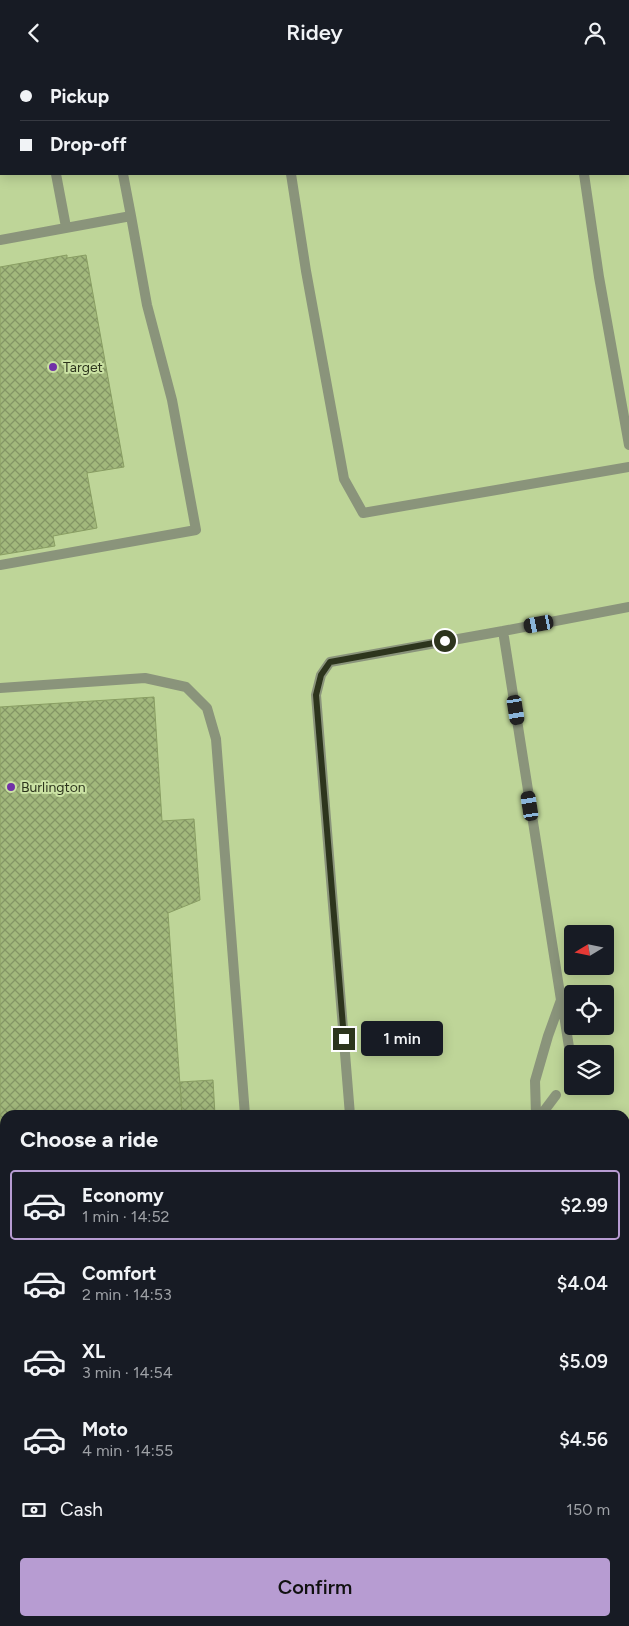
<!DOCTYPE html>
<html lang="en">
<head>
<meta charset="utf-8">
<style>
	body { margin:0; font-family:Figtree,sans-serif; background:#20242c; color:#f1f3f6; height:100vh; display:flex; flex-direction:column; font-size:19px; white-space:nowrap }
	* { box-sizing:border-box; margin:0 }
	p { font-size:16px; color:#9ea1a6 }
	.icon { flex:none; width:28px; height:28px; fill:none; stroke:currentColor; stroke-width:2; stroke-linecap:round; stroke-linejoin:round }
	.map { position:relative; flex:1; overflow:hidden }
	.details { position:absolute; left:0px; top:1045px; width:630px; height:516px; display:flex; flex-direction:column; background:#171b24; border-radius:15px 15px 0 0; box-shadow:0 2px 12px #0003 }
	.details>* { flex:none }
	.guide { position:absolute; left:0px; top:0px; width:630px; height:110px; box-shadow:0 2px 12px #0003; display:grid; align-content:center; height:110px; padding:0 20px; background:#171b24 }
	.needle { width:32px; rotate:260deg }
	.controls { position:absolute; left:564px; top:860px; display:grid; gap:10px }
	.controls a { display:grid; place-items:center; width:50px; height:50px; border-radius:5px; background:#171b24; box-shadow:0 2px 12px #0003; font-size:25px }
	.end { position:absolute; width:22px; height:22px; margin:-11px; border:6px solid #2d351d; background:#fff; box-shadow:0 0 0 2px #fff }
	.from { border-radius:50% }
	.bubble { position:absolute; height:35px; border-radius:5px; background:#171b24; box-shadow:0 2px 12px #0003; font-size:16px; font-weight:600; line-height:35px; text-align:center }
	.car { position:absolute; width:15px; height:30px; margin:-15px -8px; border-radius:6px; box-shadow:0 0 4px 1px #0007; background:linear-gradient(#222 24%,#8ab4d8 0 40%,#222 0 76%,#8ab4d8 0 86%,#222 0) }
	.guide b { display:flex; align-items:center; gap:18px; height:48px; font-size:19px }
	.guide b+b { border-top:1px solid #363941 }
	.guide i { width:12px; height:12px; background:#f1f3f6 }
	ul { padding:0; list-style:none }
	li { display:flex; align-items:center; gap:15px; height:70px; margin:0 10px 8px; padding:0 10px; border:2px solid transparent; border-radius:5px }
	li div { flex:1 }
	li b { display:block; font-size:19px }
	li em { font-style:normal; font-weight:600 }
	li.selected { border-color:#b79cd2 }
	li>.icon { width:45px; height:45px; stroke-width:1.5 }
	h2 { padding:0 20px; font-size:22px; line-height:60px }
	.pay { display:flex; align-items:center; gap:12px; height:55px; padding:0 20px; font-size:19px }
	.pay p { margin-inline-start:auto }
	.primary-button { display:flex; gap:10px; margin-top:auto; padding:10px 20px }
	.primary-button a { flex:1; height:58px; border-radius:5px; background:#b79cd2; color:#111; font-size:20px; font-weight:600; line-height:58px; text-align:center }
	header { display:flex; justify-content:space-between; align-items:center; height:65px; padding:0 20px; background:#171b24; font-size:22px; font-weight:600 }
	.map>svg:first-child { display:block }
	.building { fill:url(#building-cross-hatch); stroke:#899e63 }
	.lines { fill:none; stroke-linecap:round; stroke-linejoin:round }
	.lane { stroke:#8a947b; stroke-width:10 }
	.street { stroke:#8a947b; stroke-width:12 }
	.secondary { stroke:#6b7953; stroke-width:12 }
	.route { stroke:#2d351d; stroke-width:6 }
	.poi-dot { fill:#7131a7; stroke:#cbe2a4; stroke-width:2 }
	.labels { text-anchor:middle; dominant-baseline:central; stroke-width:4; stroke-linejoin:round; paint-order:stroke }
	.poi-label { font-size:14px; fill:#2d351d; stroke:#cbe2a4; text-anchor:start }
</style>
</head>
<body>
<header><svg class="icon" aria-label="back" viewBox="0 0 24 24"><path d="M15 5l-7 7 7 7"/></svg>Ridey<svg class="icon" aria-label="person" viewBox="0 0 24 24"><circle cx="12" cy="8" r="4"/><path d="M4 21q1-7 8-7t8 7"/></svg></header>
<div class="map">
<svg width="629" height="1561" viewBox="0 0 629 1561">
	<defs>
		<pattern id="building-cross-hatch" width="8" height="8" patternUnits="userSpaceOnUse" patternTransform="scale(1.25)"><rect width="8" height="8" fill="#a2b87c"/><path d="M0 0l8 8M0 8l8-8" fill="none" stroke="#849665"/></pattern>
	</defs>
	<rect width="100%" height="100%" fill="#bed598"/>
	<path class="building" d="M 67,190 L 67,193 L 86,190 L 124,402 L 87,408 L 97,463 L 53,471 L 55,481 L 0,490 L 0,202 Z
		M 154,632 L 162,756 L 194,754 L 200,835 L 168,848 L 182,1049 L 5,1050 L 5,1061 L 0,1062 L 0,642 Z
		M 213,1015 L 215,1050 L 172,1050 L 182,1049 L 180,1017 Z
		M 5,1061 L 5,1093 L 0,1094 L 0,1062 Z
		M 629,1482 L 629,1536 L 625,1537 L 625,1483 Z
		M 129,1556 L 162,1556 L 162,1561 L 130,1561 Z
		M 336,1556 L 475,1556 L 476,1561 L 337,1561 Z"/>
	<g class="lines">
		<path class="lane" d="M 36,0 L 36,1
			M 104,0 L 104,1
			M 275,0 L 275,1
			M 629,11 L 629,10
			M 56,109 L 66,162
			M 291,109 L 306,206 L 344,414 L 363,448 L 629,402
			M 584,109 L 599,212 L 629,380
			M 0,175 L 131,151 L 123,109
			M 0,500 L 196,465 L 172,335 L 147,240 L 131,151
			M 0,623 L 145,613 L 186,622 L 207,643 L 216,674 L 245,1050
			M 562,937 L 571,995 L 570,1010
			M 350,1050 L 316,630 L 321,610 L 330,597 L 503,566
			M 536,1050 L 535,1016 L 548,971 L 561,935 L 503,566 L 629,542
			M 541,1050 L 556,1030
			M 0,1189 L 5,1189
			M 625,1256 L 629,1256
			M 625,1334 L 629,1333
			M 0,1382 L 5,1381
			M 0,1524 L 5,1552
			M 208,1556 L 208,1561"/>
		<path class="street" d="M 278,1556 L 279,1561"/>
		<path class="secondary" d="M 625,1410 L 629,1409
			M 0,1455 L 5,1455"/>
	</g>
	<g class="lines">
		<path class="route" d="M 344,974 L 316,630 L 321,610 L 330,597 L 445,576"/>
	</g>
	<g class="poi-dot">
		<circle cx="53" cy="302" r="5"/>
		<circle cx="11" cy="722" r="5"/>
	</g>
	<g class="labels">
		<g class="poi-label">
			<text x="63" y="302">Target</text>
			<text x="21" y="722">Burlington</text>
		</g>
	</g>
</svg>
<div class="controls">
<a><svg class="needle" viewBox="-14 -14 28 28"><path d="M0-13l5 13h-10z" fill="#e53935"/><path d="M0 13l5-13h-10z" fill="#9ea1a6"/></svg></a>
<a><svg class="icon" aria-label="locate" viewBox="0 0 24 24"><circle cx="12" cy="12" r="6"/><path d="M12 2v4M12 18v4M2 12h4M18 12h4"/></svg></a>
<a><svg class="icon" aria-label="layers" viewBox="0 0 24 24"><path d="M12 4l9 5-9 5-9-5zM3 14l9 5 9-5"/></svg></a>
</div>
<i class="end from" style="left:445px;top:576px"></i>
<i class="end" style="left:344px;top:974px"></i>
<div class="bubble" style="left:361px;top:956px;width:82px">1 min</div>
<i class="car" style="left:539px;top:559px;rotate:259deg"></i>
<i class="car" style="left:516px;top:645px;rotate:171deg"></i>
<i class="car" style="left:530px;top:741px;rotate:351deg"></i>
<div class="guide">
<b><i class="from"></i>Pickup</b>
<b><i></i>Drop-off</b>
</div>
<section class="details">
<h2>Choose a ride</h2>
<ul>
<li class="selected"><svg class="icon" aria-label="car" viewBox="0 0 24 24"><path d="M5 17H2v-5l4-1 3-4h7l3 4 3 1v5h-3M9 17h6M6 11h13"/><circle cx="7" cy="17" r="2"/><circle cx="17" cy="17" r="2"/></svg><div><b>Economy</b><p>1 min · 14:52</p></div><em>$2.99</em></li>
<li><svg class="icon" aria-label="car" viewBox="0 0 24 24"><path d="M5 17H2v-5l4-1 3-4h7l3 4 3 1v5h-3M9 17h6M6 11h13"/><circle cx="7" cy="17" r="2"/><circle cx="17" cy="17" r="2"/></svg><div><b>Comfort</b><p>2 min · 14:53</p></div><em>$4.04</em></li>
<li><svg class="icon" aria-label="car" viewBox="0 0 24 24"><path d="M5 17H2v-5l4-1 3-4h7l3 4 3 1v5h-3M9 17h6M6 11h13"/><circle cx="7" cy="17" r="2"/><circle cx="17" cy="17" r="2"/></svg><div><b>XL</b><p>3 min · 14:54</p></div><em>$5.09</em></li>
<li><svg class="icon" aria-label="car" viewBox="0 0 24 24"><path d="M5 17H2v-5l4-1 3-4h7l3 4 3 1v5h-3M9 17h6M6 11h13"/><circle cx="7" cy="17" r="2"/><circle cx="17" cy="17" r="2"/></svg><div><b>Moto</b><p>4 min · 14:55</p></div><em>$4.56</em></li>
</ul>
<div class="pay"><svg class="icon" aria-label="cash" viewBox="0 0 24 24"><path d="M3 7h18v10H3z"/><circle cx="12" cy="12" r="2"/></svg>Cash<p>150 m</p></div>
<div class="primary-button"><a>Confirm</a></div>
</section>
</div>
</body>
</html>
